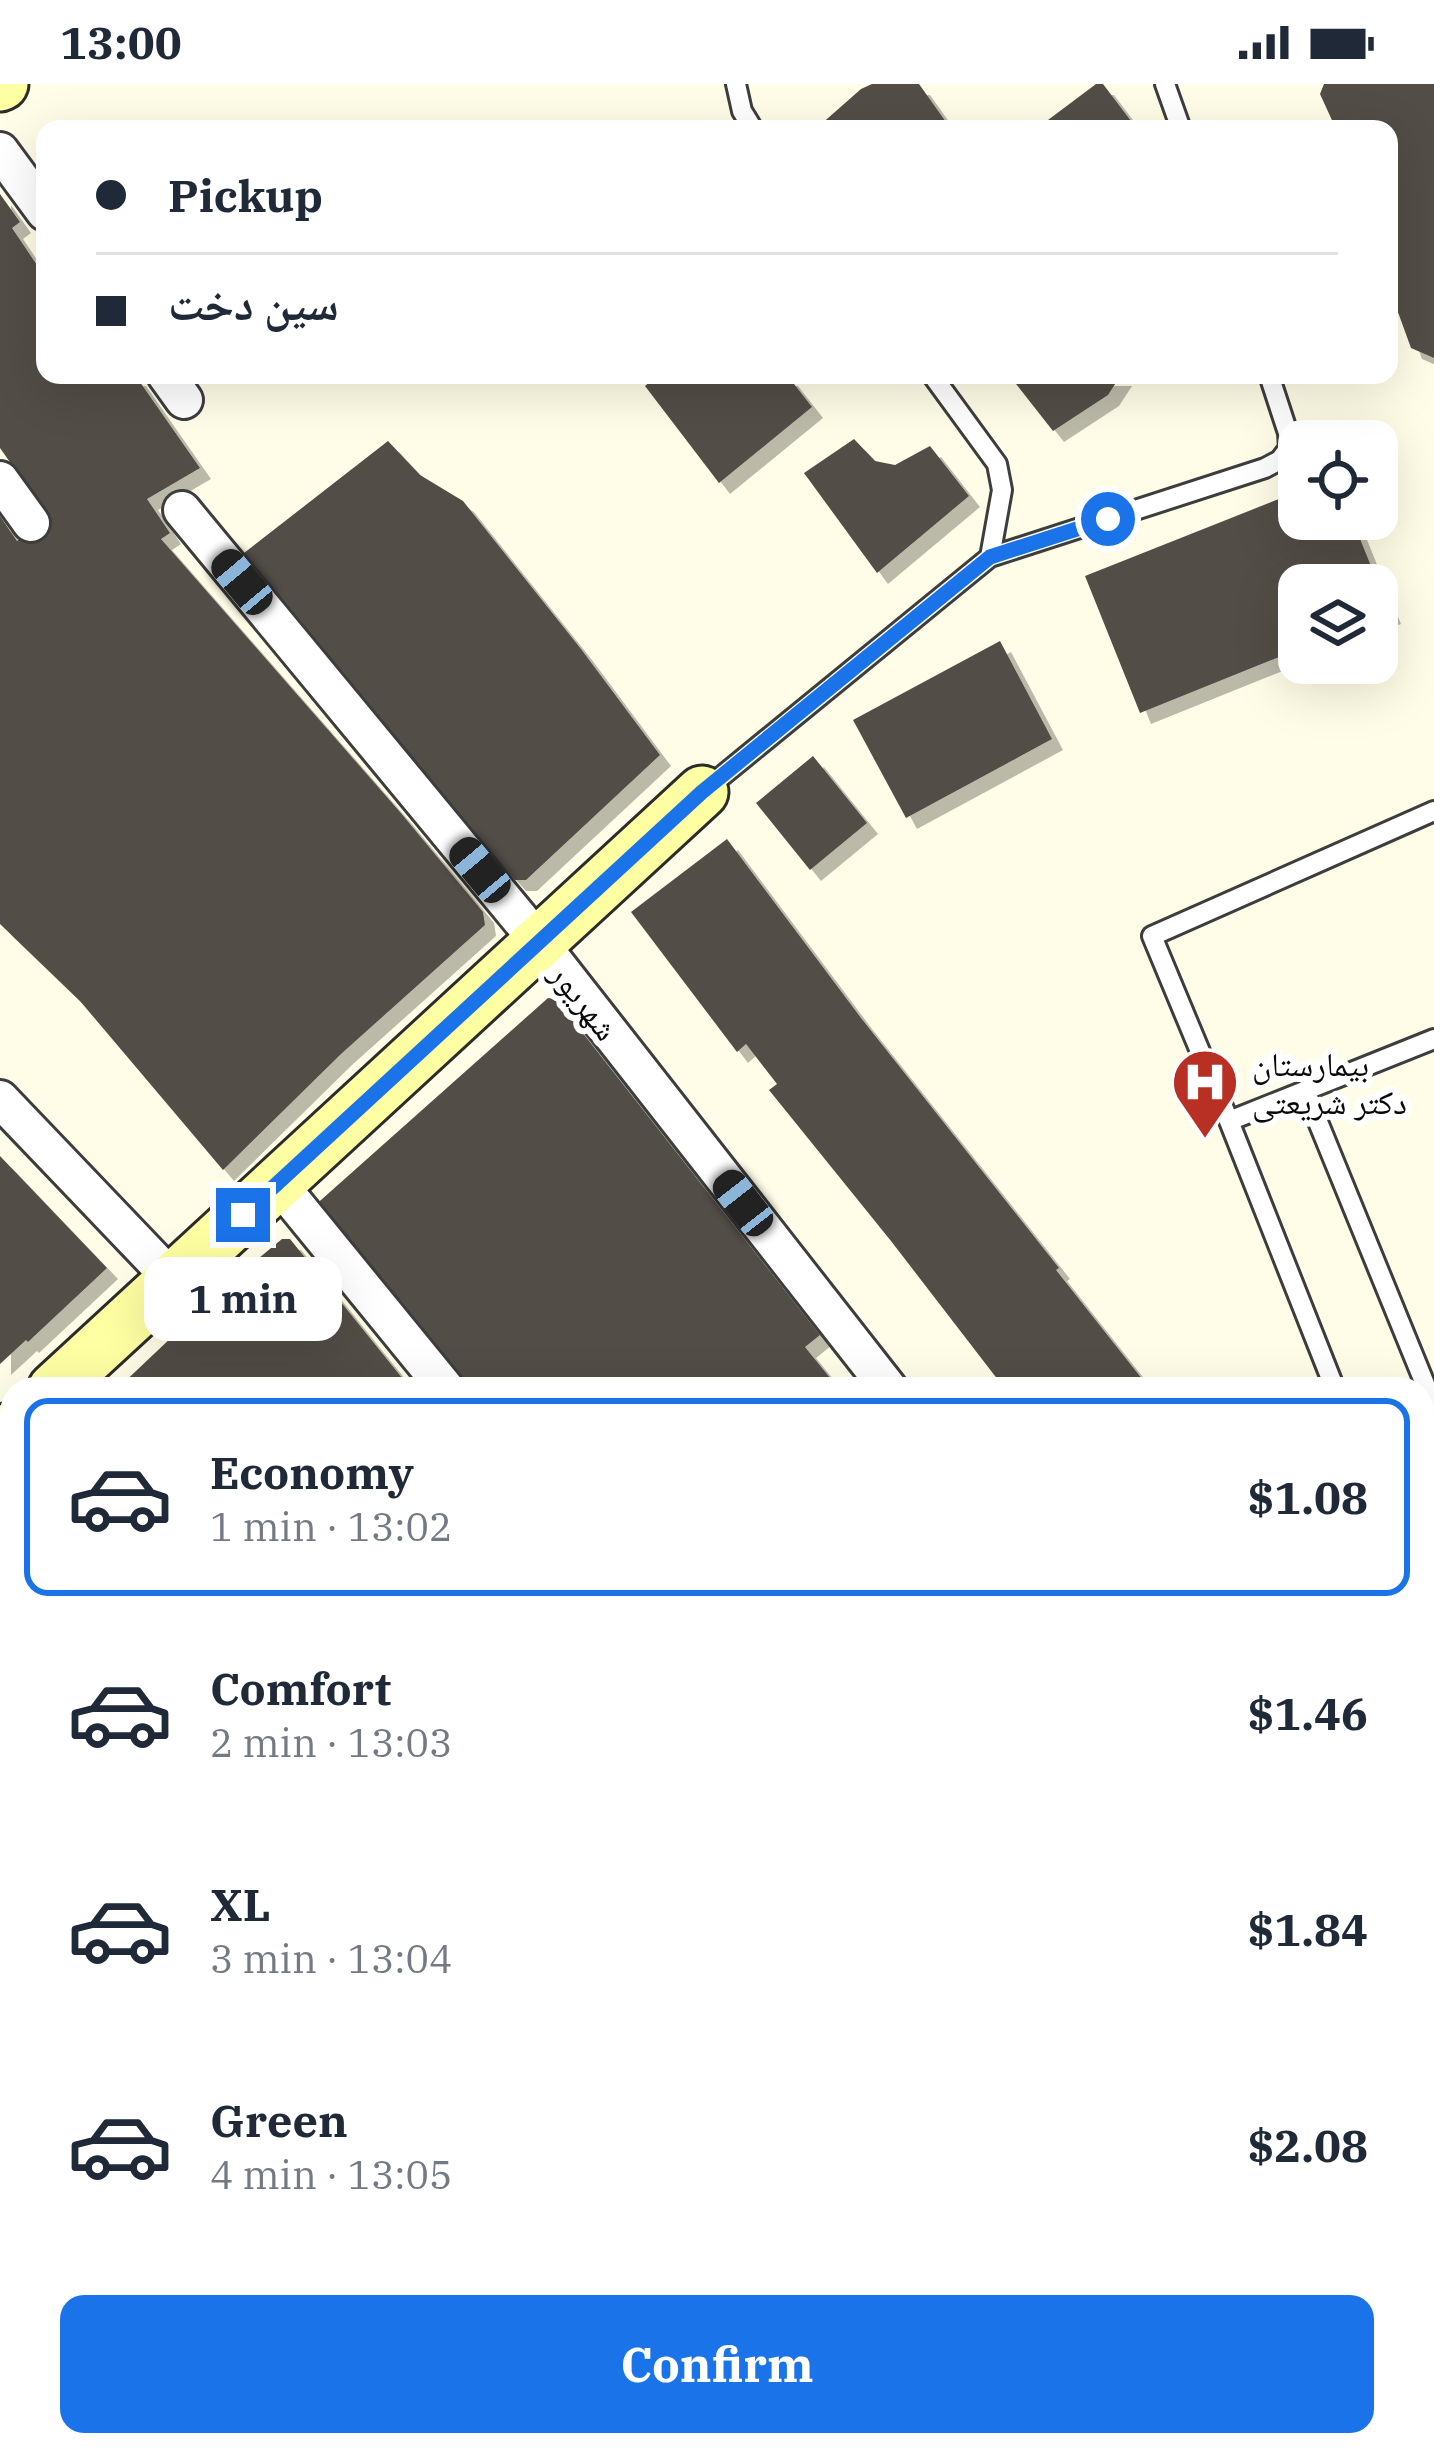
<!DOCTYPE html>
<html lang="en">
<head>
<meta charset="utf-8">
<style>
	body { margin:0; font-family:"IBM Plex Serif","Noto Naskh Arabic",serif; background:#f6f6f7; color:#1f2937; height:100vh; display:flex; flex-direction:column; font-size:45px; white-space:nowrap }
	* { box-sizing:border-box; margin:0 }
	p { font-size:39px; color:#747a83 }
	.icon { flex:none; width:66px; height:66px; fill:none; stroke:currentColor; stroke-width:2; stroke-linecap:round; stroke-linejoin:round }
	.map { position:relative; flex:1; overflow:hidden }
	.sheet { position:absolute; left:0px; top:1293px; width:1434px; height:1080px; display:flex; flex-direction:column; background:#fff; border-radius:36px 36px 0 0; box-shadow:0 12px 48px #0002 }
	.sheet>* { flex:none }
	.banner { position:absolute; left:36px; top:36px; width:1362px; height:264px; border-radius:24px; box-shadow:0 12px 48px #0002; display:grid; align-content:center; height:264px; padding:0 60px; background:#fff }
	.buttons { position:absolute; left:1278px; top:336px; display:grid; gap:24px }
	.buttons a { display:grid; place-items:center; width:120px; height:120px; border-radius:24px; background:#fff; box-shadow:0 12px 48px #0002; font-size:60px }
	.end { position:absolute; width:54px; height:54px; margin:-27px; border:15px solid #1a73e8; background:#fff; box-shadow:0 0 0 6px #fff }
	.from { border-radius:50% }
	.bubble { position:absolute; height:84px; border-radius:24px; background:#fff; box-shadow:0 12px 48px #0002; font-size:39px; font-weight:700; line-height:84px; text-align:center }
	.car { position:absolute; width:36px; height:72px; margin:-36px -18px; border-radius:15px; box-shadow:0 0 9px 3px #0007; background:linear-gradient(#222 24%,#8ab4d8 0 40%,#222 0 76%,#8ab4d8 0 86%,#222 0) }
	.banner b { display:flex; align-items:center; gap:42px; height:114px; font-size:45px }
	.banner b+b { border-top:3px solid #e0e1e3 }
	.banner i { width:30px; height:30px; background:#1f2937 }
	ul { padding:21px 0 0; list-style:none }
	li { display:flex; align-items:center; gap:36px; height:198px; margin:0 24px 18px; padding:0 36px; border:6px solid transparent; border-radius:24px }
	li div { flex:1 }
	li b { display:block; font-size:45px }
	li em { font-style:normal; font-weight:700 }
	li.current { border-color:#1a73e8 }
	li>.icon { width:108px; height:108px; stroke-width:1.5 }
	.button { display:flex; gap:24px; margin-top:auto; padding:24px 60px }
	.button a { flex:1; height:138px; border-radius:24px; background:#1a73e8; color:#fff; font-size:48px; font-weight:700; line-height:138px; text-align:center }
	.status { display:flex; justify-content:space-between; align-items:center; height:84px; padding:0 60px; background:#fff; direction:ltr }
	.status svg { height:33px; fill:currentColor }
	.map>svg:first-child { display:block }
	.building { fill:#524d47; filter:url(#shadow) }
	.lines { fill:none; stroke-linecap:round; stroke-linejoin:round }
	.lane-casing { stroke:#3d3d3d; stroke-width:24 }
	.street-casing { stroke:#3d3d3d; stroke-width:42 }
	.secondary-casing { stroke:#2c2c2c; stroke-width:57 }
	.lane { stroke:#fff; stroke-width:18 }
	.street { stroke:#fff; stroke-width:36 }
	.secondary { stroke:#feffa2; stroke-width:51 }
	.route { stroke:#1a73e8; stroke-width:15 }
	.labels { text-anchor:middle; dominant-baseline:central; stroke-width:12; stroke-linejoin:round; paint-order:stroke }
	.street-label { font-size:33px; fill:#0a0a0a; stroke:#fff }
	.poi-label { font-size:33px; fill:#0a0a0a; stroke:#fff; text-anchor:start }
</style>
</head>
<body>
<div class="status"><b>13:00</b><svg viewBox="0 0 49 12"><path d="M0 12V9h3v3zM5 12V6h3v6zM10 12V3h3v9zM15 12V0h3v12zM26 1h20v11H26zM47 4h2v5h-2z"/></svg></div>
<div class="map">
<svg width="1434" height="2373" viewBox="0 0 1434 2373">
	<defs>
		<filter id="shadow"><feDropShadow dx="11" dy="11" stdDeviation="0" flood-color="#0004"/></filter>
	</defs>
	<rect width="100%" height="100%" fill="#fffde7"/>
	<path class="building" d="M 872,0 L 919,0 L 951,45 L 820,45 L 819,42 L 861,5 Z
		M 1096,0 L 1103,0 L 1137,45 L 1036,45 Z
		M 1324,0 L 1434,0 L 1434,274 L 1411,264 L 1395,220 L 1389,222 L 1389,45 L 1336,45 L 1320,10 Z
		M 0,110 L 20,138 L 12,144 L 37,181 L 45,176 L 45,291 L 135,291 L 200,384 L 147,415 L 170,449 L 161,455 L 400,728 L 483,828 L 485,841 L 341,970 L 223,1086 L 80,917 L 0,840 L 0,432 L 17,457 L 50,435 L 0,364 Z
		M 658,291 L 787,291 L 812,323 L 719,399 L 645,302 Z
		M 1009,291 L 1121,291 L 1108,311 L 1053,347 Z
		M 854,355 L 875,377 L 895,381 L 930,362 L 969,412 L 877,489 L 804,389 Z
		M 388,357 L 420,391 L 463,417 L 581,565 L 660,671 L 526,796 L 515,796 L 302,551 L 307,547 L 244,469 Z
		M 1299,407 L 1299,435 L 1352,435 L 1390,529 L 1377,534 L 1377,501 L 1299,501 L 1299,565 L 1140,629 L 1085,492 Z
		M 1000,557 L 1052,655 L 906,734 L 853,636 Z
		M 813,672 L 867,739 L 810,786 L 756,719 Z
		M 727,755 L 861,934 L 1059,1184 L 1056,1186 L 1150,1305 L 1005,1305 L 891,1157 L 769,1006 L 777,1000 L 746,960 L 737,968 L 631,828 Z
		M 548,914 L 556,915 L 820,1251 L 805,1263 L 839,1305 L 463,1305 L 376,1201 L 383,1196 L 357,1164 L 350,1169 L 312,1124 Z
		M 0,1072 L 107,1184 L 28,1258 L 26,1256 L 0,1280 Z
		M 282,1155 L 290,1155 L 411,1305 L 117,1305 L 231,1197 Z
		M 12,1403 L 12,1883 L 0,1868 L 0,1414 Z
		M 1422,1650 L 1434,1666 L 1434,1740 L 1422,1749 Z
		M 0,1948 L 12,1963 L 12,2361 L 209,2361 L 196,2373 L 0,2373 Z
		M 1422,2094 L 1434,2108 L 1434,2373 L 1209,2373 L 1200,2361 L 1422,2361 Z
		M 292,2361 L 675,2361 L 684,2373 L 279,2373 Z
		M 734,2361 L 873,2361 L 860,2373 L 743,2373 Z
		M 1061,2361 L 1136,2361 L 1146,2373 L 1047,2373 Z"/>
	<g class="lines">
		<g class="lane-casing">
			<path id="lane" d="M 736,0 L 742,27 L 753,45
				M 1165,0 L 1181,45
				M 932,291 L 997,380 L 1002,406 L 990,473
				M 706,705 L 990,473 L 1265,384 L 1280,376 L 1289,364 L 1288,349 L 1269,291
				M 1305,1006 L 1434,1322
				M 1229,1037 L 1152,852 L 1434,727
				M 1335,1305 L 1229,1037 L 1434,955"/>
		</g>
		<g class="street-casing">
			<path id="street" d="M 0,67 L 45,128
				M 166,291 L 184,316
				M 0,396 L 31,439
				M 182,426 L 539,858 L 889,1305
				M 0,1015 L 173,1196
				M 278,1099 L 446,1305
				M 0,1896 L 12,1911
				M 704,2361 L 713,2373
				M 1175,2361 L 1184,2373
				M 241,2373 L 254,2361"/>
		</g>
		<g class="secondary-casing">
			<path id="secondary" d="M 0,1 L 2,0
				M 54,1305 L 702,708
				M 0,1355 L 12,1344
				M 1422,1923 L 1434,1912
				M 1422,1984 L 1434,1974
				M 934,2373 L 947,2361
				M 1005,2373 L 1018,2361"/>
		</g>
		<use href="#lane" class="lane"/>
		<use href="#street" class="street"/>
		<use href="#secondary" class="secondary"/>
	</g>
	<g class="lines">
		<path class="route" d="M 243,1131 L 702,708 L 990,473 L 1108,435"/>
	</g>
	<defs>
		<g id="hospital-pin" transform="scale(3.45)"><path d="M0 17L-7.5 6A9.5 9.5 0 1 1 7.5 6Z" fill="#b82f24" stroke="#fff"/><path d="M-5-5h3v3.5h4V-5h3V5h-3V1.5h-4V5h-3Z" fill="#fff"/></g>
	</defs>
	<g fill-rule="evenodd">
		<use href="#hospital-pin" x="1205" y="998"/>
	</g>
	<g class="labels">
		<g class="street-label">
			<text transform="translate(585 917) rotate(52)">شهریور</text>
		</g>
		<g class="poi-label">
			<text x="1252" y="979">بیمارستان<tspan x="1252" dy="38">دکتر شریعتی</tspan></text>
		</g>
	</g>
</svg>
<div class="buttons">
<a><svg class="icon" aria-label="locate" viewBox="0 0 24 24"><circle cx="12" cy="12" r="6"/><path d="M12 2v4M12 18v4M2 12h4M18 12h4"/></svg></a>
<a><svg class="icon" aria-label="layers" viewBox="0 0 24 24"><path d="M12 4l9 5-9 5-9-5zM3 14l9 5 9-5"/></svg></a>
</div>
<i class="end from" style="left:1108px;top:435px"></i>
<i class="end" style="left:243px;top:1131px"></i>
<div class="bubble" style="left:144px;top:1173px;width:198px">1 min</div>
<i class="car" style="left:242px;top:498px;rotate:320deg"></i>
<i class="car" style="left:480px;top:786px;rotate:320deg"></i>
<i class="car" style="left:743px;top:1119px;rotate:322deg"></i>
<div class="banner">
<b><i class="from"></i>Pickup</b>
<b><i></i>سین دخت</b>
</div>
<section class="sheet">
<ul>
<li class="current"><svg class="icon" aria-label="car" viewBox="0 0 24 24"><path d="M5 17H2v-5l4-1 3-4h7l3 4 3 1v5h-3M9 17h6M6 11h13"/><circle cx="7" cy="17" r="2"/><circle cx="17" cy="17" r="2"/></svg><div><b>Economy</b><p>1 min · 13:02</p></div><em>$1.08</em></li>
<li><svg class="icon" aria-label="car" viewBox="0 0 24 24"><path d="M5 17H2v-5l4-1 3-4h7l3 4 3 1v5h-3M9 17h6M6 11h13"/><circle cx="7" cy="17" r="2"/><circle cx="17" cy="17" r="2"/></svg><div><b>Comfort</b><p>2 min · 13:03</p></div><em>$1.46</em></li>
<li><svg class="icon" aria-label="car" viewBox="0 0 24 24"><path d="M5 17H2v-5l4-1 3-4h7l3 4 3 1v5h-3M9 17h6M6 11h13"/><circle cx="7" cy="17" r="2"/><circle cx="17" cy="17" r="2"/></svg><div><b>XL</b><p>3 min · 13:04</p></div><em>$1.84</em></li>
<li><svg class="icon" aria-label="car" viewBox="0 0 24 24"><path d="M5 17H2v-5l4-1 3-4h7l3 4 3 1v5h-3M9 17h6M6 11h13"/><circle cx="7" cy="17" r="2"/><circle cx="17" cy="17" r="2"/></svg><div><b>Green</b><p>4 min · 13:05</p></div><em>$2.08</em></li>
</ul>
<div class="button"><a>Confirm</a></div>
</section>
</div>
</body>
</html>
